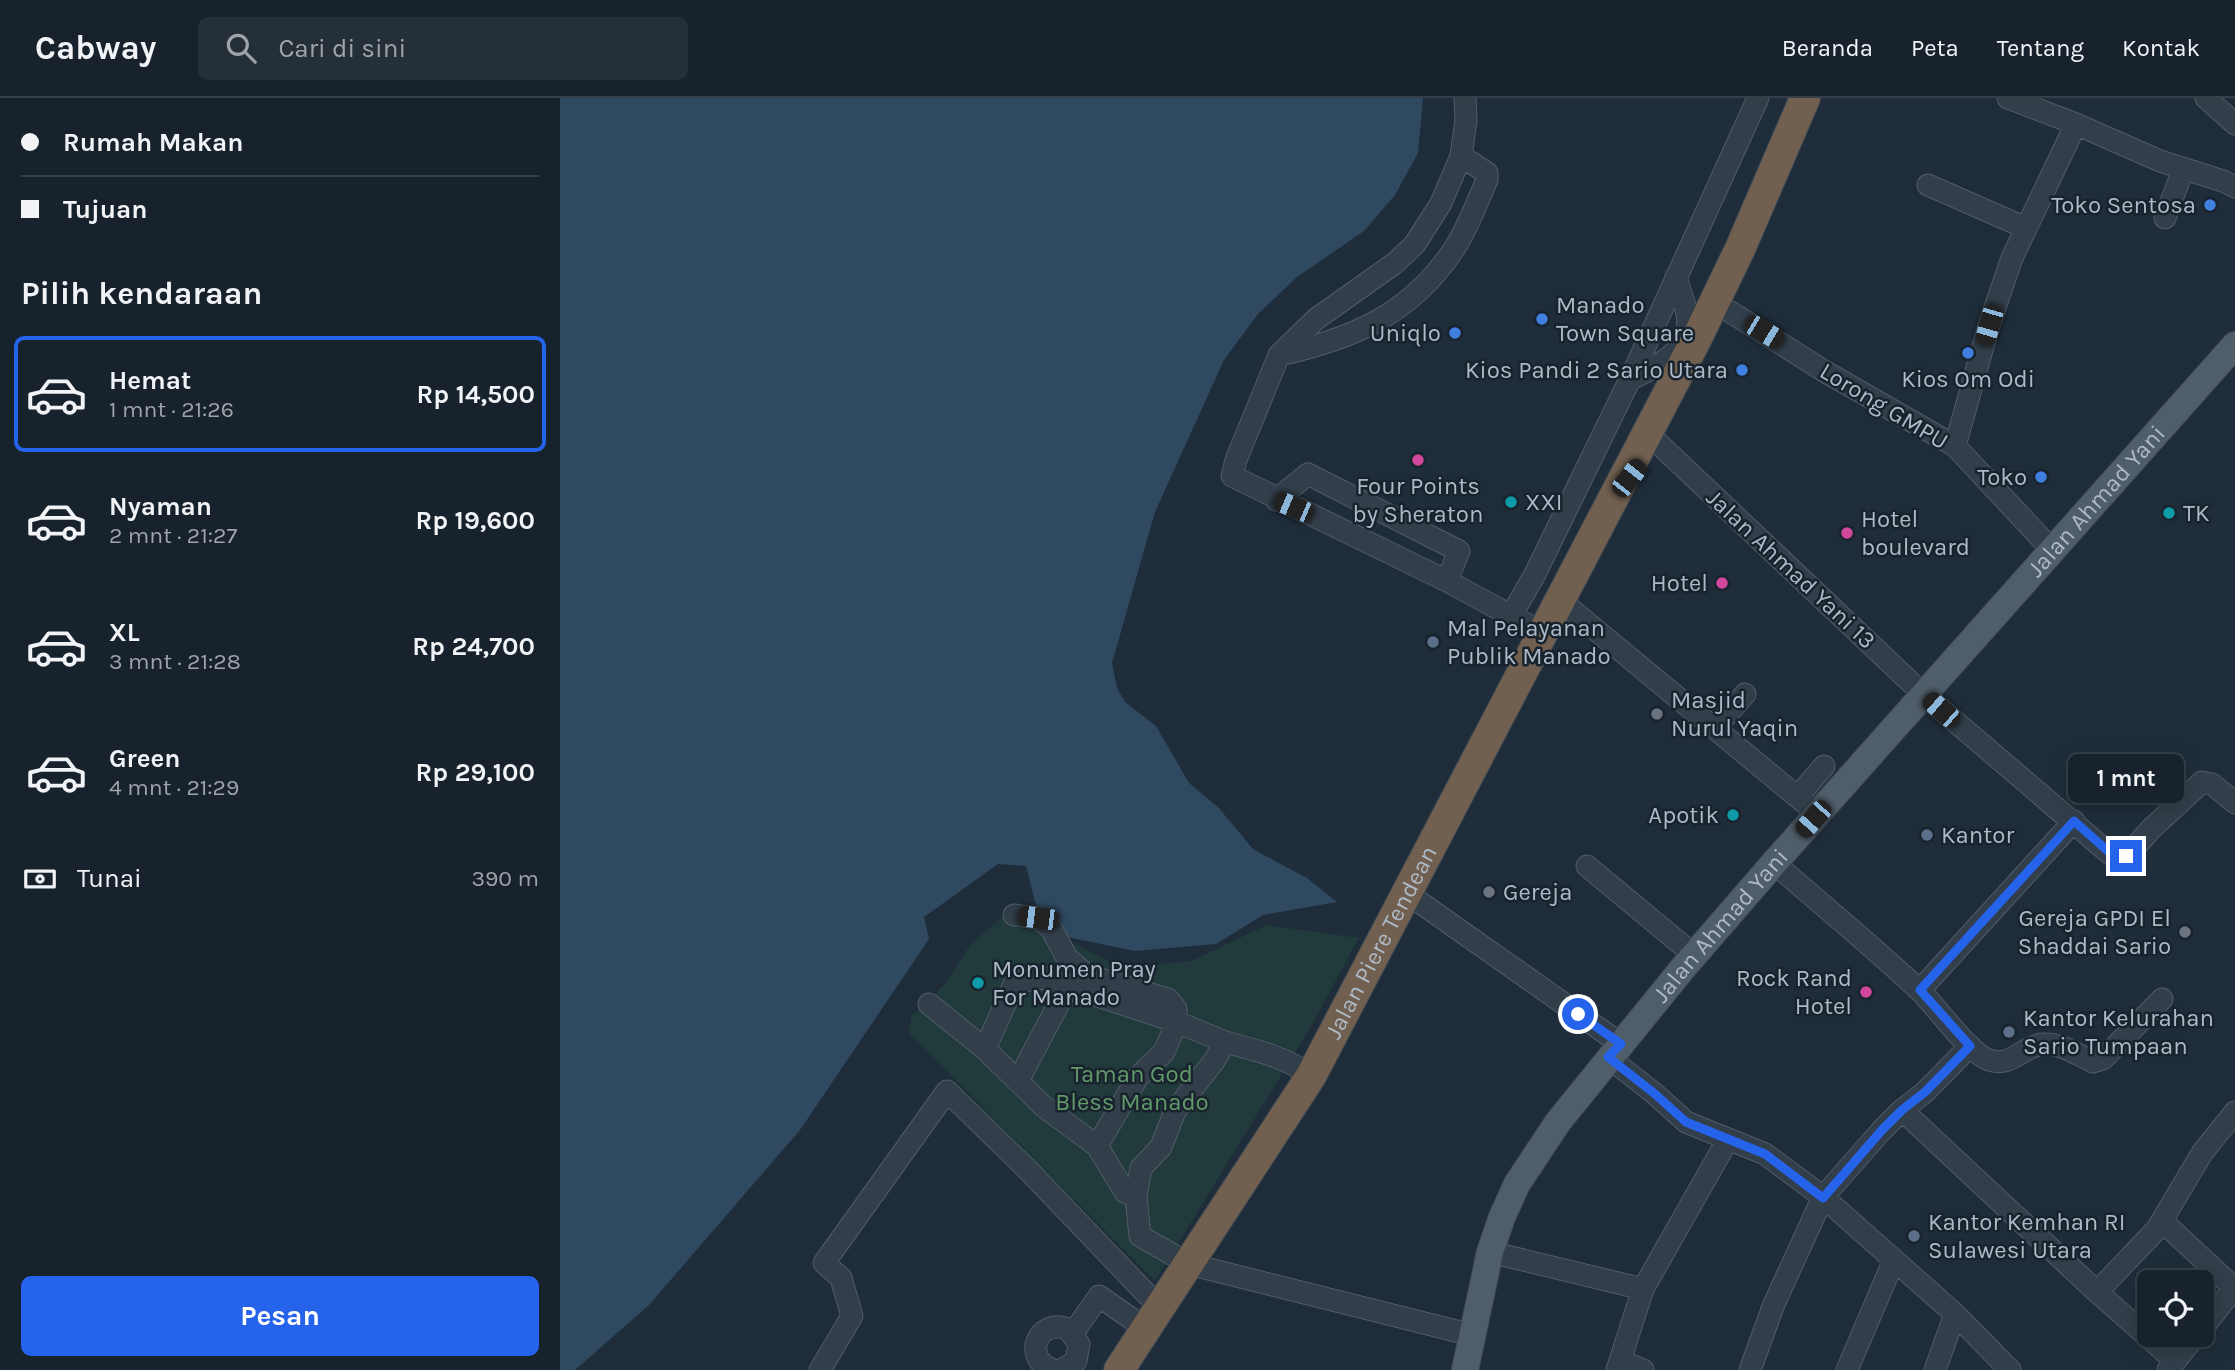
<!DOCTYPE html>
<html lang="id">
<head>
<meta charset="utf-8">
<style>
	body { margin:0; font-family:Karla,sans-serif; background:#242f38; color:#f1f3f6; height:100vh; display:flex; flex-direction:column; font-size:26px; white-space:nowrap }
	* { box-sizing:border-box; margin:0 }
	p { font-size:23px; color:#9ea4a9 }
	.icon { flex:none; width:38px; height:38px; fill:none; stroke:currentColor; stroke-width:2; stroke-linecap:round; stroke-linejoin:round }
	.map { position:relative; flex:1; overflow:hidden }
	.drawer { display:flex; flex-direction:column; background:#17222c; width:560px }
	.drawer>* { flex:none }
	.hud { display:grid; align-content:center; height:154px; padding:0 21px; background:#17222c }
	.tools { position:absolute; left:1577px; top:1172px; display:grid; gap:14px }
	.tools a { display:grid; place-items:center; width:77px; height:77px; border-radius:10px; background:#17222c; box-shadow:0 4px 18px #0003,0 0 0 2px #363f48; font-size:35px }
	.end { position:absolute; width:32px; height:32px; margin:-16px; border:9px solid #2563eb; background:#fff; box-shadow:0 0 0 4px #fff }
	.from { border-radius:50% }
	.bubble { position:absolute; height:49px; border-radius:10px; background:#17222c; box-shadow:0 4px 18px #0003,0 0 0 2px #363f48; font-size:23px; font-weight:700; line-height:49px; text-align:center }
	.car { position:absolute; width:21px; height:42px; margin:-21px -10px; border-radius:9px; box-shadow:0 0 5px 2px #0007; background:linear-gradient(#222 24%,#8ab4d8 0 40%,#222 0 76%,#8ab4d8 0 86%,#222 0) }
	.hud b { display:flex; align-items:center; gap:24px; height:66px; font-size:26px }
	.hud b+b { border-top:2px solid #363f48 }
	.hud i { width:18px; height:18px; background:#f1f3f6 }
	ul { padding:0; list-style:none }
	li { display:flex; align-items:center; gap:21px; height:116px; margin:0 14px 10px; padding:0 7px; border:4px solid transparent; border-radius:10px }
	li div { flex:1 }
	li b { display:block; font-size:26px }
	li em { font-style:normal; font-weight:700 }
	li.on { border-color:#2563eb }
	li>.icon { width:63px; height:63px; stroke-width:1.5 }
	h2 { padding:0 21px; font-size:32px; line-height:84px }
	.pay { display:flex; align-items:center; gap:18px; height:77px; padding:0 21px; font-size:26px }
	.pay p { margin-inline-start:auto }
	.button { display:flex; gap:14px; margin-top:auto; padding:14px 21px }
	.button a { flex:1; height:80px; border-radius:10px; background:#2563eb; color:#fff; font-size:28px; font-weight:700; line-height:80px; text-align:center }
	header { display:flex; align-items:center; gap:42px; box-sizing:border-box; height:98px; padding:0 35px; background:#17222c; border-bottom:2px solid #363f48 }
	header strong { font-size:33px }
	nav { display:flex; gap:38px; margin-inline-start:auto; font-size:24px }
	.search { width:490px; height:63px; background:#242f38; display:flex; align-items:center; gap:18px; box-sizing:border-box; padding:0 24px; border-radius:10px; color:#9ea4a9; font-size:26px }
	main { display:flex; flex:1; min-height:0 }
	.map>svg:first-child { display:block }
	.green { fill:#213a3b }
	.water { fill:#2f4961 }
	.lines { fill:none; stroke-linecap:round; stroke-linejoin:round }
	.minor-casing { stroke:#505c68; stroke-width:23 }
	.major-casing { stroke:#3f4a57; stroke-width:28 }
	.highway-casing { stroke:#3d4954; stroke-width:32 }
	.minor { stroke:#323e4a; stroke-width:21 }
	.major { stroke:#505e6a; stroke-width:26 }
	.highway { stroke:#71604f; stroke-width:30 }
	.route { stroke:#2563eb; stroke-width:9 }
	.shop-dot { fill:#3f7fe0; stroke:#18232e; stroke-width:2.5 }
	.hotel-dot { fill:#d1479c; stroke:#18232e; stroke-width:2.5 }
	.culture-dot { fill:#0f9aa8; stroke:#18232e; stroke-width:2.5 }
	.service-dot { fill:#5c6f8a; stroke:#18232e; stroke-width:2.5 }
	.worship-dot { fill:#6b7280; stroke:#18232e; stroke-width:2.5 }
	.labels { text-anchor:middle; dominant-baseline:central; stroke-width:5; stroke-linejoin:round; paint-order:stroke }
	.poi-label { font-size:24px; fill:#adb9c7; stroke:#18232e; text-anchor:start }
	.street-label { font-size:24px; fill:#adb9c7; stroke:#18232e }
	.park-label { font-size:24px; fill:#62996a; stroke:#18232e }
</style>
</head>
<body>
<header>
<strong>Cabway</strong>
<div class="search"><svg class="icon" aria-label="search" viewBox="0 0 24 24"><circle cx="10" cy="10" r="6"/><path d="M15 15l6 6"/></svg>Cari di sini</div>
<nav><a>Beranda</a><a>Peta</a><a>Tentang</a><a>Kontak</a></nav>
</header>
<main>
<section class="drawer">
<div class="hud">
<b><i class="from"></i>Rumah Makan</b>
<b><i></i>Tujuan</b>
</div>
<h2>Pilih kendaraan</h2>
<ul>
<li class="on"><svg class="icon" aria-label="car" viewBox="0 0 24 24"><path d="M5 17H2v-5l4-1 3-4h7l3 4 3 1v5h-3M9 17h6M6 11h13"/><circle cx="7" cy="17" r="2"/><circle cx="17" cy="17" r="2"/></svg><div><b>Hemat</b><p>1 mnt · 21:26</p></div><em>Rp 14,500</em></li>
<li><svg class="icon" aria-label="car" viewBox="0 0 24 24"><path d="M5 17H2v-5l4-1 3-4h7l3 4 3 1v5h-3M9 17h6M6 11h13"/><circle cx="7" cy="17" r="2"/><circle cx="17" cy="17" r="2"/></svg><div><b>Nyaman</b><p>2 mnt · 21:27</p></div><em>Rp 19,600</em></li>
<li><svg class="icon" aria-label="car" viewBox="0 0 24 24"><path d="M5 17H2v-5l4-1 3-4h7l3 4 3 1v5h-3M9 17h6M6 11h13"/><circle cx="7" cy="17" r="2"/><circle cx="17" cy="17" r="2"/></svg><div><b>XL</b><p>3 mnt · 21:28</p></div><em>Rp 24,700</em></li>
<li><svg class="icon" aria-label="car" viewBox="0 0 24 24"><path d="M5 17H2v-5l4-1 3-4h7l3 4 3 1v5h-3M9 17h6M6 11h13"/><circle cx="7" cy="17" r="2"/><circle cx="17" cy="17" r="2"/></svg><div><b>Green</b><p>4 mnt · 21:29</p></div><em>Rp 29,100</em></li>
</ul>
<div class="pay"><svg class="icon" aria-label="cash" viewBox="0 0 24 24"><path d="M3 7h18v10H3z"/><circle cx="12" cy="12" r="2"/></svg>Tunai<p>390 m</p></div>
<div class="button"><a>Pesan</a></div>
</section>
<div class="map">
<svg width="1675" height="1272" viewBox="0 0 1675 1272">
	<rect width="100%" height="100%" fill="#1f2d3a"/>
	<path class="green" d="M 470,813 L 516,847 L 561,869 L 631,863 L 707,827 L 799,840 L 749,932 L 595,1183 L 349,935 L 351,919 L 386,885 L 410,847 L 443,818 Z"/>
	<path class="water" d="M 0,0 L 863,0 L 858,55 L 835,97 L 804,133 L 737,179 L 698,216 L 664,262 L 595,414 L 552,565 L 557,590 L 565,604 L 596,628 L 629,685 L 658,709 L 693,751 L 747,780 L 777,804 L 703,817 L 656,846 L 575,853 L 507,839 L 476,808 L 466,768 L 438,766 L 364,819 L 369,841 L 240,1032 L 89,1207 L 15,1272 L 0,1272 Z"/>
	<g class="lines">
		<g class="minor-casing">
			<path id="minor" d="M 905,0 L 906,22 L 901,58 L 881,105 L 855,146 L 835,165 L 756,221 L 719,257 L 676,362 L 672,378 L 887,483 L 983,535
				M 1448,0 L 1516,26 L 1600,63 L 1663,83 L 1675,89
				M 1646,0 L 1675,26
				M 1368,87 L 1466,130
				M 1605,120 L 1623,72
				M 1169,213 L 1264,273 L 1395,348 L 1493,453
				M 719,257 C 793,241 851,216 894,151 C 908,130 917,104 927,82 L 927,75 L 901,58
				M 1069,282 C 1095,269 1134,253 1127,216 C 1125,204 1119,191 1116,179
				M 1099,346 L 1363,596 L 1550,756 L 1560,760 L 1567,758 L 1592,730 L 1642,684 L 1652,686 L 1675,705
				M 1395,348 L 1429,227 L 1452,160 L 1516,26
				M 716,402 L 748,376 L 899,453 L 887,483
				M 1001,503 L 1258,716
				M 951,518 L 975,476 L 1073,275 L 1198,0
				M 1155,630 L 1185,596
				M 1245,690 L 1264,668
				M 1214,765 C 1262,807 1311,847 1358,891 C 1377,908 1407,954 1429,962 C 1451,970 1463,948 1483,946 C 1501,945 1518,957 1533,964 L 1543,961 L 1602,901
				M 1027,768 L 1134,857
				M 848,796 L 1061,946
				M 454,817 L 478,820 L 491,830 L 507,860 L 527,877 L 608,901 L 616,911 L 617,924 L 604,954 L 578,979 L 537,1048 L 565,1094 L 576,1099 L 581,1070 L 601,1049 L 615,1013 L 654,963 L 665,944 C 696,952 726,959 751,978
				M 1360,892 L 1514,723
				M 369,906 L 425,951 L 483,1008 L 537,1048
				M 425,951 L 455,884 L 483,880 L 617,924 L 665,944
				M 1048,959 L 1095,996 L 1126,1024 L 1205,1056 L 1263,1099 L 1395,1216 L 1450,1272
				M 458,983 L 508,888
				M 1342,1012 L 1537,1194 L 1615,1263
				M 576,1099 L 580,1138 L 629,1166 L 912,1237
				M 1602,1123 L 1674,1190
				M 930,1154 L 1083,1191 L 1167,1043
				M 1537,1194 L 1597,1131 L 1642,1055 L 1675,1014
				M 1642,1231 L 1675,1189
				M 513,1235 L 539,1198 L 586,1231
				M 1060,1263 L 1083,1272
				M 260,1272 L 292,1218 L 281,1180 L 264,1165 L 387,993 L 468,1072 L 600,1210
				M 494,1272 C 461,1262 477,1219 508,1231 L 519,1246 L 516,1263 L 501,1272
				M 1057,1272 L 1083,1191
				M 1190,1272 L 1214,1206 L 1263,1099 L 1322,1032 L 1342,1012 L 1365,994 L 1410,948
				M 1287,1272 L 1334,1162
				M 1375,1272 L 1395,1216
				M 1608,1272 L 1636,1237"/>
		</g>
		<g class="major-casing">
			<g id="major">
				<path id="s1" d="M 905,1272 L 930,1154 L 942,1119 L 957,1086 L 998,1024 L 1123,870 L 1214,765 L 1675,247"/>
			</g>
		</g>
		<g class="highway-casing">
			<g id="highway">
				<path id="s2" d="M 559,1272 L 751,978 L 1137,240 L 1180,151 L 1245,0"/>
			</g>
		</g>
		<use href="#minor" class="minor"/>
		<use href="#major" class="major"/>
		<use href="#highway" class="highway"/>
	</g>
	<g class="lines">
		<path class="route" d="M 1018,916 L 1061,946 L 1048,959 L 1095,996 L 1126,1024 L 1205,1056 L 1263,1100 L 1322,1032 L 1342,1012 L 1365,994 L 1410,948 L 1360,892 L 1514,723 L 1550,755 L 1560,760 L 1566,758"/>
	</g>
	<g class="shop-dot">
		<circle cx="1650" cy="107" r="7"/>
		<circle cx="982" cy="221" r="7"/>
		<circle cx="895" cy="235" r="7"/>
		<circle cx="1408" cy="255" r="7"/>
		<circle cx="1182" cy="272" r="7"/>
		<circle cx="1481" cy="379" r="7"/>
	</g>
	<g class="hotel-dot">
		<circle cx="858" cy="362" r="7"/>
		<circle cx="1287" cy="435" r="7"/>
		<circle cx="1162" cy="485" r="7"/>
		<circle cx="1306" cy="894" r="7"/>
	</g>
	<g class="culture-dot">
		<circle cx="951" cy="404" r="7"/>
		<circle cx="1609" cy="415" r="7"/>
		<circle cx="1173" cy="717" r="7"/>
		<circle cx="418" cy="885" r="7"/>
	</g>
	<g class="service-dot">
		<circle cx="873" cy="544" r="7"/>
		<circle cx="1367" cy="737" r="7"/>
		<circle cx="1449" cy="934" r="7"/>
		<circle cx="1354" cy="1138" r="7"/>
	</g>
	<g class="worship-dot">
		<circle cx="1097" cy="616" r="7"/>
		<circle cx="929" cy="794" r="7"/>
		<circle cx="1625" cy="834" r="7"/>
	</g>
	<g class="labels">
		<g class="poi-label">
			<text x="1636" y="107" text-anchor="end">Toko Sentosa</text>
			<text x="996" y="207">Manado<tspan x="996" dy="28">Town Square</tspan></text>
			<text x="881" y="235" text-anchor="end">Uniqlo</text>
			<text x="1168" y="272" text-anchor="end">Kios Pandi 2 Sario Utara</text>
			<text x="1408" y="281" text-anchor="middle">Kios Om Odi</text>
			<text x="1467" y="379" text-anchor="end">Toko</text>
			<text x="858" y="388" text-anchor="middle">Four Points<tspan x="858" dy="28">by Sheraton</tspan></text>
			<text x="965" y="404">XXI</text>
			<text x="1623" y="415">TK</text>
			<text x="1301" y="421">Hotel<tspan x="1301" dy="28">boulevard</tspan></text>
			<text x="1148" y="485" text-anchor="end">Hotel</text>
			<text x="887" y="530">Mal Pelayanan<tspan x="887" dy="28">Publik Manado</tspan></text>
			<text x="1111" y="602">Masjid<tspan x="1111" dy="28">Nurul Yaqin</tspan></text>
			<text x="1159" y="717" text-anchor="end">Apotik</text>
			<text x="1381" y="737">Kantor</text>
			<text x="943" y="794">Gereja</text>
			<text x="1611" y="820" text-anchor="end">Gereja GPDI El<tspan x="1611" dy="28">Shaddai Sario</tspan></text>
			<text x="432" y="871">Monumen Pray<tspan x="432" dy="28">For Manado</tspan></text>
			<text x="1292" y="880" text-anchor="end">Rock Rand<tspan x="1292" dy="28">Hotel</tspan></text>
			<text x="1463" y="920">Kantor Kelurahan<tspan x="1463" dy="28">Sario Tumpaan</tspan></text>
			<text x="1368" y="1124">Kantor Kemhan RI<tspan x="1368" dy="28">Sulawesi Utara</tspan></text>
		</g>
		<g class="street-label">
			<text transform="translate(1324 308) rotate(31)">Lorong GMPU</text>
			<text stroke="none"><textPath href="#s1" startOffset="1090">Jalan Ahmad Yani</textPath></text>
			<text transform="translate(1231 471) rotate(43)">Jalan Ahmad Yani 13</text>
			<text stroke="none"><textPath href="#s1" startOffset="523">Jalan Ahmad Yani</textPath></text>
			<text stroke="none"><textPath href="#s2" startOffset="502">Jalan Piere Tendean</textPath></text>
		</g>
		<g class="park-label">
			<text x="572" y="976">Taman God<tspan x="572" dy="28">Bless Manado</tspan></text>
		</g>
	</g>
</svg>
<div class="tools">
<a><svg class="icon" aria-label="locate" viewBox="0 0 24 24"><circle cx="12" cy="12" r="6"/><path d="M12 2v4M12 18v4M2 12h4M18 12h4"/></svg></a>
</div>
<i class="end from" style="left:1018px;top:916px"></i>
<i class="end" style="left:1566px;top:758px"></i>
<div class="bubble" style="left:1508px;top:656px;width:116px">1 mnt</div>
<i class="car" style="left:1429px;top:227px;rotate:196deg"></i>
<i class="car" style="left:1204px;top:234px;rotate:121deg"></i>
<i class="car" style="left:1069px;top:380px;rotate:38deg"></i>
<i class="car" style="left:733px;top:409px;rotate:293deg"></i>
<i class="car" style="left:1381px;top:612px;rotate:311deg"></i>
<i class="car" style="left:1253px;top:721px;rotate:222deg"></i>
<i class="car" style="left:478px;top:820px;rotate:277deg"></i>
</div>
</main>
</body>
</html>
